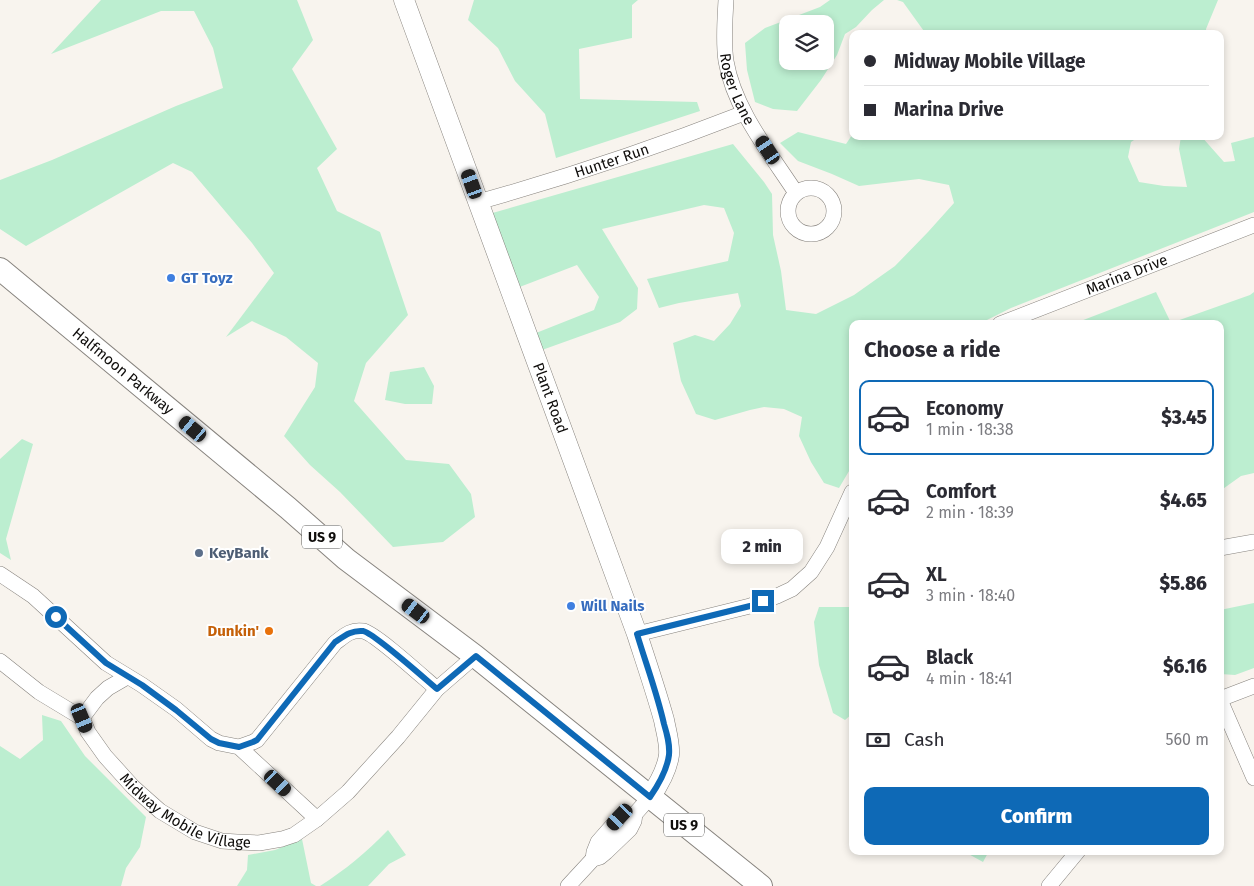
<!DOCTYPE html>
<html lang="en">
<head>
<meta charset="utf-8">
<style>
	body { margin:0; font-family:"Fira Sans",sans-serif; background:#f2f2f3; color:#2b2b33; height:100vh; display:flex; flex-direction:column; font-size:19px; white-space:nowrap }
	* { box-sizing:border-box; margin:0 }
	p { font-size:16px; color:#7c7c81 }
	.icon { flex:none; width:28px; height:28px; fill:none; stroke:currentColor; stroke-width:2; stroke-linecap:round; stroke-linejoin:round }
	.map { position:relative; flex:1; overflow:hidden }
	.drawer { position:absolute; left:849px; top:320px; width:375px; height:535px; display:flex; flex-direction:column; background:#fff; border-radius:10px; box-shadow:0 2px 8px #0003 }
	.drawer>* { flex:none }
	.hud { position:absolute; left:849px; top:30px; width:375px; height:110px; border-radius:10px; box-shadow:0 2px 8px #0003; display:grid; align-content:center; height:110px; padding:0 15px; background:#fff }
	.controls { position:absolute; left:779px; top:15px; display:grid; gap:10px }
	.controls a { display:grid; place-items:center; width:55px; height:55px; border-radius:10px; background:#fff; box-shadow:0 2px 8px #0003; font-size:25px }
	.end { position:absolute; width:22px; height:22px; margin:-11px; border:6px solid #0e69b6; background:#fff; box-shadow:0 0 0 2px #fff }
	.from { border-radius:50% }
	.bubble { position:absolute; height:35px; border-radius:10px; background:#fff; box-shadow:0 2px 8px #0003; font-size:16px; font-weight:800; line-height:35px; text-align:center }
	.car { position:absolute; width:15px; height:30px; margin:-15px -8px; border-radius:6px; box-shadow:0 0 4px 1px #0007; background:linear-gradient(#222 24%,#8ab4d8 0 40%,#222 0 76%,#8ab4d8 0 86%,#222 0) }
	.hud b { display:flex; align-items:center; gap:18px; height:48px; font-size:19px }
	.hud b+b { border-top:1px solid #e1e1e2 }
	.hud i { width:12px; height:12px; background:#2b2b33 }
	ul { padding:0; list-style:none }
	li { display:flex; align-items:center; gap:15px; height:75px; margin:0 10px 8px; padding:0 5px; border:2px solid transparent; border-radius:10px }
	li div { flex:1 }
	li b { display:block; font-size:19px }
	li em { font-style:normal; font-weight:800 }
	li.selected { border-color:#0e69b6 }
	li>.icon { width:45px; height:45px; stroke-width:1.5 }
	h2 { padding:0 15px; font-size:22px; line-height:60px }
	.pay { display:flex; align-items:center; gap:12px; height:55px; padding:0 15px; font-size:19px }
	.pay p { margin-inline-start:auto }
	.cta { display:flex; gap:10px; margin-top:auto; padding:10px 15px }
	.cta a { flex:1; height:58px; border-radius:10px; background:#0e69b6; color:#fff; font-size:20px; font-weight:800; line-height:58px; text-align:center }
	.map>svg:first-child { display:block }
	.green { fill:#bceed0; fill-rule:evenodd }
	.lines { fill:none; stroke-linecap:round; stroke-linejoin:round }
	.street-casing { stroke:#87837e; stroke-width:16 }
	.secondary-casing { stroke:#87837e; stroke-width:21 }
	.primary-casing { stroke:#87837e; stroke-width:24 }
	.street { stroke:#fff; stroke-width:15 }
	.secondary { stroke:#fff; stroke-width:20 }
	.primary { stroke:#fff; stroke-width:22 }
	.route { stroke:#0e69b6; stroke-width:6 }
	.shop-dot { fill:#3f7fe0; stroke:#fff; stroke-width:2 }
	.service-dot { fill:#5c6f8a; stroke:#fff; stroke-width:2 }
	.food-dot { fill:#e8710a; stroke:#fff; stroke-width:2 }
	.labels { text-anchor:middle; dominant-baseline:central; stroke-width:4; stroke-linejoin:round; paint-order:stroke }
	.shield { fill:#fff; stroke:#575654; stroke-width:1 }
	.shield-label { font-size:14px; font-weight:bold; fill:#0f0d0b }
	.street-label { font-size:15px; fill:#0f0d0b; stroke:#fff }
	.shop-label { font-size:15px; font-weight:bold; fill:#366cbe; stroke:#fff; text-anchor:start }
	.service-label { font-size:15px; font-weight:bold; fill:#4e5e75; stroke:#fff; text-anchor:start }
	.food-label { font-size:15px; font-weight:bold; fill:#c56008; stroke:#fff; text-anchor:end }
</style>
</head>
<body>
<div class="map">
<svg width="1254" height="886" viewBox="0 0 1254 886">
	<rect width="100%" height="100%" fill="#f8f4ee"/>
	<path class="green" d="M 101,0 L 297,0 L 313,40 L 292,69 L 337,149 L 317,168 L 337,211 L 380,232 L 408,315 L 366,363 L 354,401 L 406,460 L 449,464 L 471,494 L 475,517 L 443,542 L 393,547 L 340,492 L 310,465 L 284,436 L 315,387 L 318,363 L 286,337 L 252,321 L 226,337 L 274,273 L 252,243 L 192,172 L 173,163 L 26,246 L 0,229 L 0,180 L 52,160 L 176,106 L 223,88 L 213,48 L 194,11 L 161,11 L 51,54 Z
		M 474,0 L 638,0 L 632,5 L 632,38 L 579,49 L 580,99 L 697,102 L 700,111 L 556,158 L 545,114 L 515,81 L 498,48 L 468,20 Z
		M 830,0 L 884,0 L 872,10 L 856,27 L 845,34 L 837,55 L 821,80 L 797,111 L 773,109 L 755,102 L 747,70 L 745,43 L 765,28 L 820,7 ZM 788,24 L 825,24 L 825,61 L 788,61 Z
		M 897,0 L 1218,0 L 1206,29 L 1207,34 L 926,34 L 903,2 Z
		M 798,132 L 846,144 L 852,135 L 852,136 L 1140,136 L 1131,142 L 1128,157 L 1139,182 L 1164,186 L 1187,187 L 1179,149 L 1181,136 L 1201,136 L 1224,162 L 1235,161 L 1231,143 L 1254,137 L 1254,212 L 1011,308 L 979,324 L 852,324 L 852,466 L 839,488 L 824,483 L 811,462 L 799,436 L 802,417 L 784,409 L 764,407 L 750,410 L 715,420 L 696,414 L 681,381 L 673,343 L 695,335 L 714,341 L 730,324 L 741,306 L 738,293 L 679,303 L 659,308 L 647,279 L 728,261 L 734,233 L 724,208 L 704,205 L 602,229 L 638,288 L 637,309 L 620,322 L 542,350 L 536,333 L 594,310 L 599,297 L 577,265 L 517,288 L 489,214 L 733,144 L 764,182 L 772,194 L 773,235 L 781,271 L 786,310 L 816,314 L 854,295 L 895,266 L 928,232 L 954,203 L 949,185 L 919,179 L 859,186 L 832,174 L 798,161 L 780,143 Z
		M 1156,292 L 1171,323 L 1250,295 L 1254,292 L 1254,473 L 1241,476 L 1220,491 L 1220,324 L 1073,324 Z
		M 424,367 L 434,386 L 432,404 L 405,404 L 385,400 L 390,372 Z
		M 22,439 L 33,444 L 6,539 L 11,560 L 0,553 L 0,459 Z
		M 1254,603 L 1254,668 L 1235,675 L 1220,674 L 1220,610 Z
		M 819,607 L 852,607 L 852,714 L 845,720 L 833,713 L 819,665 L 814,622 Z
		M 42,715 L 61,721 L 85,756 L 146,817 L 140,847 L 126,868 L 121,886 L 0,886 L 0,746 L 20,759 L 43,740 Z
		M 388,830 L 406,855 L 389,864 L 368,886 L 320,886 C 346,869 366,853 388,830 Z
		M 302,839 L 311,883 L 316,886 L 237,886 L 247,870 L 248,855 L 275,850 Z
		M 963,851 L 989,851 L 983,862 Z"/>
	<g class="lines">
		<g class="street-casing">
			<g id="street">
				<path id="s1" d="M 726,0 C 725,20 723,41 726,61 C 734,109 770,153 796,193"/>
				<circle cx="811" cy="211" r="23"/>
				<path id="s2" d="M 478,202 C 568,177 657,147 744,113"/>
				<path id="s3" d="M 1000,324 L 1254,225"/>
				<path d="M 1220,548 L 1254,542"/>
				<path d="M 0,574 L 33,596 L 106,663 L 142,685 L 176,709 L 211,739 L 219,743 L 239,747 L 317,819"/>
				<path d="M 637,634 L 750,606 L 777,596 L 792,589 L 811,572 L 827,547 L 852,492"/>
				<path id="s4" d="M 0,661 L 39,692 L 82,718 L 88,732 L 105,756 L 133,787 L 160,811 L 195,832 L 222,841 L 237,842 L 259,843 L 282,839 L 294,835 L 317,819 L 348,792 L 398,737 L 437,689 L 475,656"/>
				<path d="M 1220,699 L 1254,686"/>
				<path d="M 1220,700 L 1254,778"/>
				<path d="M 82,718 L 97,698 L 108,688 L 127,677"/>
				<path d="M 239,747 L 253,742 L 257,740 L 335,643 C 344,636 351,629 363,631 C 375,633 425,679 437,689"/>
				<path d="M 593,859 L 594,852 L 598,842 L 620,817 L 635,814"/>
				<path d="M 568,886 L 593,859 L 600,857 L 606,852 L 630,829 L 634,821 L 635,814 L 650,797"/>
				<path d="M 1049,886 L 1078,851"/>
			</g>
		</g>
		<g class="secondary-casing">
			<g id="secondary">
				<path id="s5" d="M 404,0 L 637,634 C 646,662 656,691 664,720 C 666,731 670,743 669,755 C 667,770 659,784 650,797"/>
			</g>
		</g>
		<g class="primary-casing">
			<g id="primary">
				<path id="s6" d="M 0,269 L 288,508 L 346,559 L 475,656 L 761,886"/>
			</g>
		</g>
		<use href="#street" class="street"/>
		<use href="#secondary" class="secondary"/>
		<use href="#primary" class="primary"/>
	</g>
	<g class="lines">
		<path class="route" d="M 56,617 L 106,663 L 142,685 L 176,710 L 211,739 L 219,743 L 239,747 L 253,742 L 257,740 L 335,642 C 344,636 351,630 363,631 C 374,633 425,679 437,689 L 476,656 L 650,797 C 659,784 667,770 669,755 C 670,744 667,734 664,724 C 657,693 646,664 637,634 L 750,606 L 763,601"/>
	</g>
	<g class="shop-dot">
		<circle cx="171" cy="278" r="5"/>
		<circle cx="571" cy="606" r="5"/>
	</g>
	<circle class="service-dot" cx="199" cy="553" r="5"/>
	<circle class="food-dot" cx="269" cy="631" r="5"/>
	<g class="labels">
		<g class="shield">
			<rect x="302" y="525.5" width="40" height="23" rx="4"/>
			<rect x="664" y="813.5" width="40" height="23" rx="4"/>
		</g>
		<g class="shield-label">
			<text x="322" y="537">US 9</text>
			<text x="684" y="825">US 9</text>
		</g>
		<g class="street-label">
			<text stroke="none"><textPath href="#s1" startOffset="91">Roger Lane</textPath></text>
			<text stroke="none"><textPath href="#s2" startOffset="140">Hunter Run</textPath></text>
			<text stroke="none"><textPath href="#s3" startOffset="136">Marina Drive</textPath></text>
			<text stroke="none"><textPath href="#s6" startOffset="160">Halfmoon Parkway</textPath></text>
			<text stroke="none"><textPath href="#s5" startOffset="424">Plant Road</textPath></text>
			<text stroke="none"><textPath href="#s4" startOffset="246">Midway Mobile Village</textPath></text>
		</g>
		<g class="shop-label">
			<text x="181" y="278">GT Toyz</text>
			<text x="581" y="606">Will Nails</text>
		</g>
		<g class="service-label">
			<text x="209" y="553">KeyBank</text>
		</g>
		<g class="food-label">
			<text x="259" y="631">Dunkin'</text>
		</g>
	</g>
</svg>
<div class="controls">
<a><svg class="icon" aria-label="layers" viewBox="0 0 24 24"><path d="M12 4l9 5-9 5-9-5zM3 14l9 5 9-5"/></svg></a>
</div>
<i class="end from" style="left:56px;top:617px"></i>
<i class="end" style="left:763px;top:601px"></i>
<div class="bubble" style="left:721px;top:529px;width:82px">2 min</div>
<i class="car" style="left:768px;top:150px;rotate:327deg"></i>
<i class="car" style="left:472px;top:184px;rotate:340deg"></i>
<i class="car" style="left:193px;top:429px;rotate:310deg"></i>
<i class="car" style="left:416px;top:611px;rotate:307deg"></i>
<i class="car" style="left:82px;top:718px;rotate:157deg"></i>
<i class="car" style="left:278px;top:783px;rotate:133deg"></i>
<i class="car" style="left:620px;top:817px;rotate:223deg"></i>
<div class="hud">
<b><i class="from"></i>Midway Mobile Village</b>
<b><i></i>Marina Drive</b>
</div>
<section class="drawer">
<h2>Choose a ride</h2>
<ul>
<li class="selected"><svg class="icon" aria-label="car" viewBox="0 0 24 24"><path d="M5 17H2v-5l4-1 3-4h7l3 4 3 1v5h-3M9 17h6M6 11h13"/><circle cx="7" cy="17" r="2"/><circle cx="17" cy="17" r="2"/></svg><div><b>Economy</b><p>1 min · 18:38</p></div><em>$3.45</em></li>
<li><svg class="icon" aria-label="car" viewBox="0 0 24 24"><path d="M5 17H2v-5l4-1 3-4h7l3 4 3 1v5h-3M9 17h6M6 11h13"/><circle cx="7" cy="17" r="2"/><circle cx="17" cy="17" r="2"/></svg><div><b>Comfort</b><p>2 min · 18:39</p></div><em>$4.65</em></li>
<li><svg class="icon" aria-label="car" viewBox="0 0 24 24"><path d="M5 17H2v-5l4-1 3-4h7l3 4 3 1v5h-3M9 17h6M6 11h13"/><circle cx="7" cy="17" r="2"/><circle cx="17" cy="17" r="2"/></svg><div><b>XL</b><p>3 min · 18:40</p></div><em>$5.86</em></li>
<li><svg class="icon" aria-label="car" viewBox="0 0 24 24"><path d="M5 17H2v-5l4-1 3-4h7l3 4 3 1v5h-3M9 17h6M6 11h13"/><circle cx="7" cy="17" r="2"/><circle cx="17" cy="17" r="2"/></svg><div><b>Black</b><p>4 min · 18:41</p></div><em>$6.16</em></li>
</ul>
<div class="pay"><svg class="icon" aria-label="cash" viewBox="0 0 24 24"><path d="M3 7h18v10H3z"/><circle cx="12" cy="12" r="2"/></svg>Cash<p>560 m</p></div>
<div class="cta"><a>Confirm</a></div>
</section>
</div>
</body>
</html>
